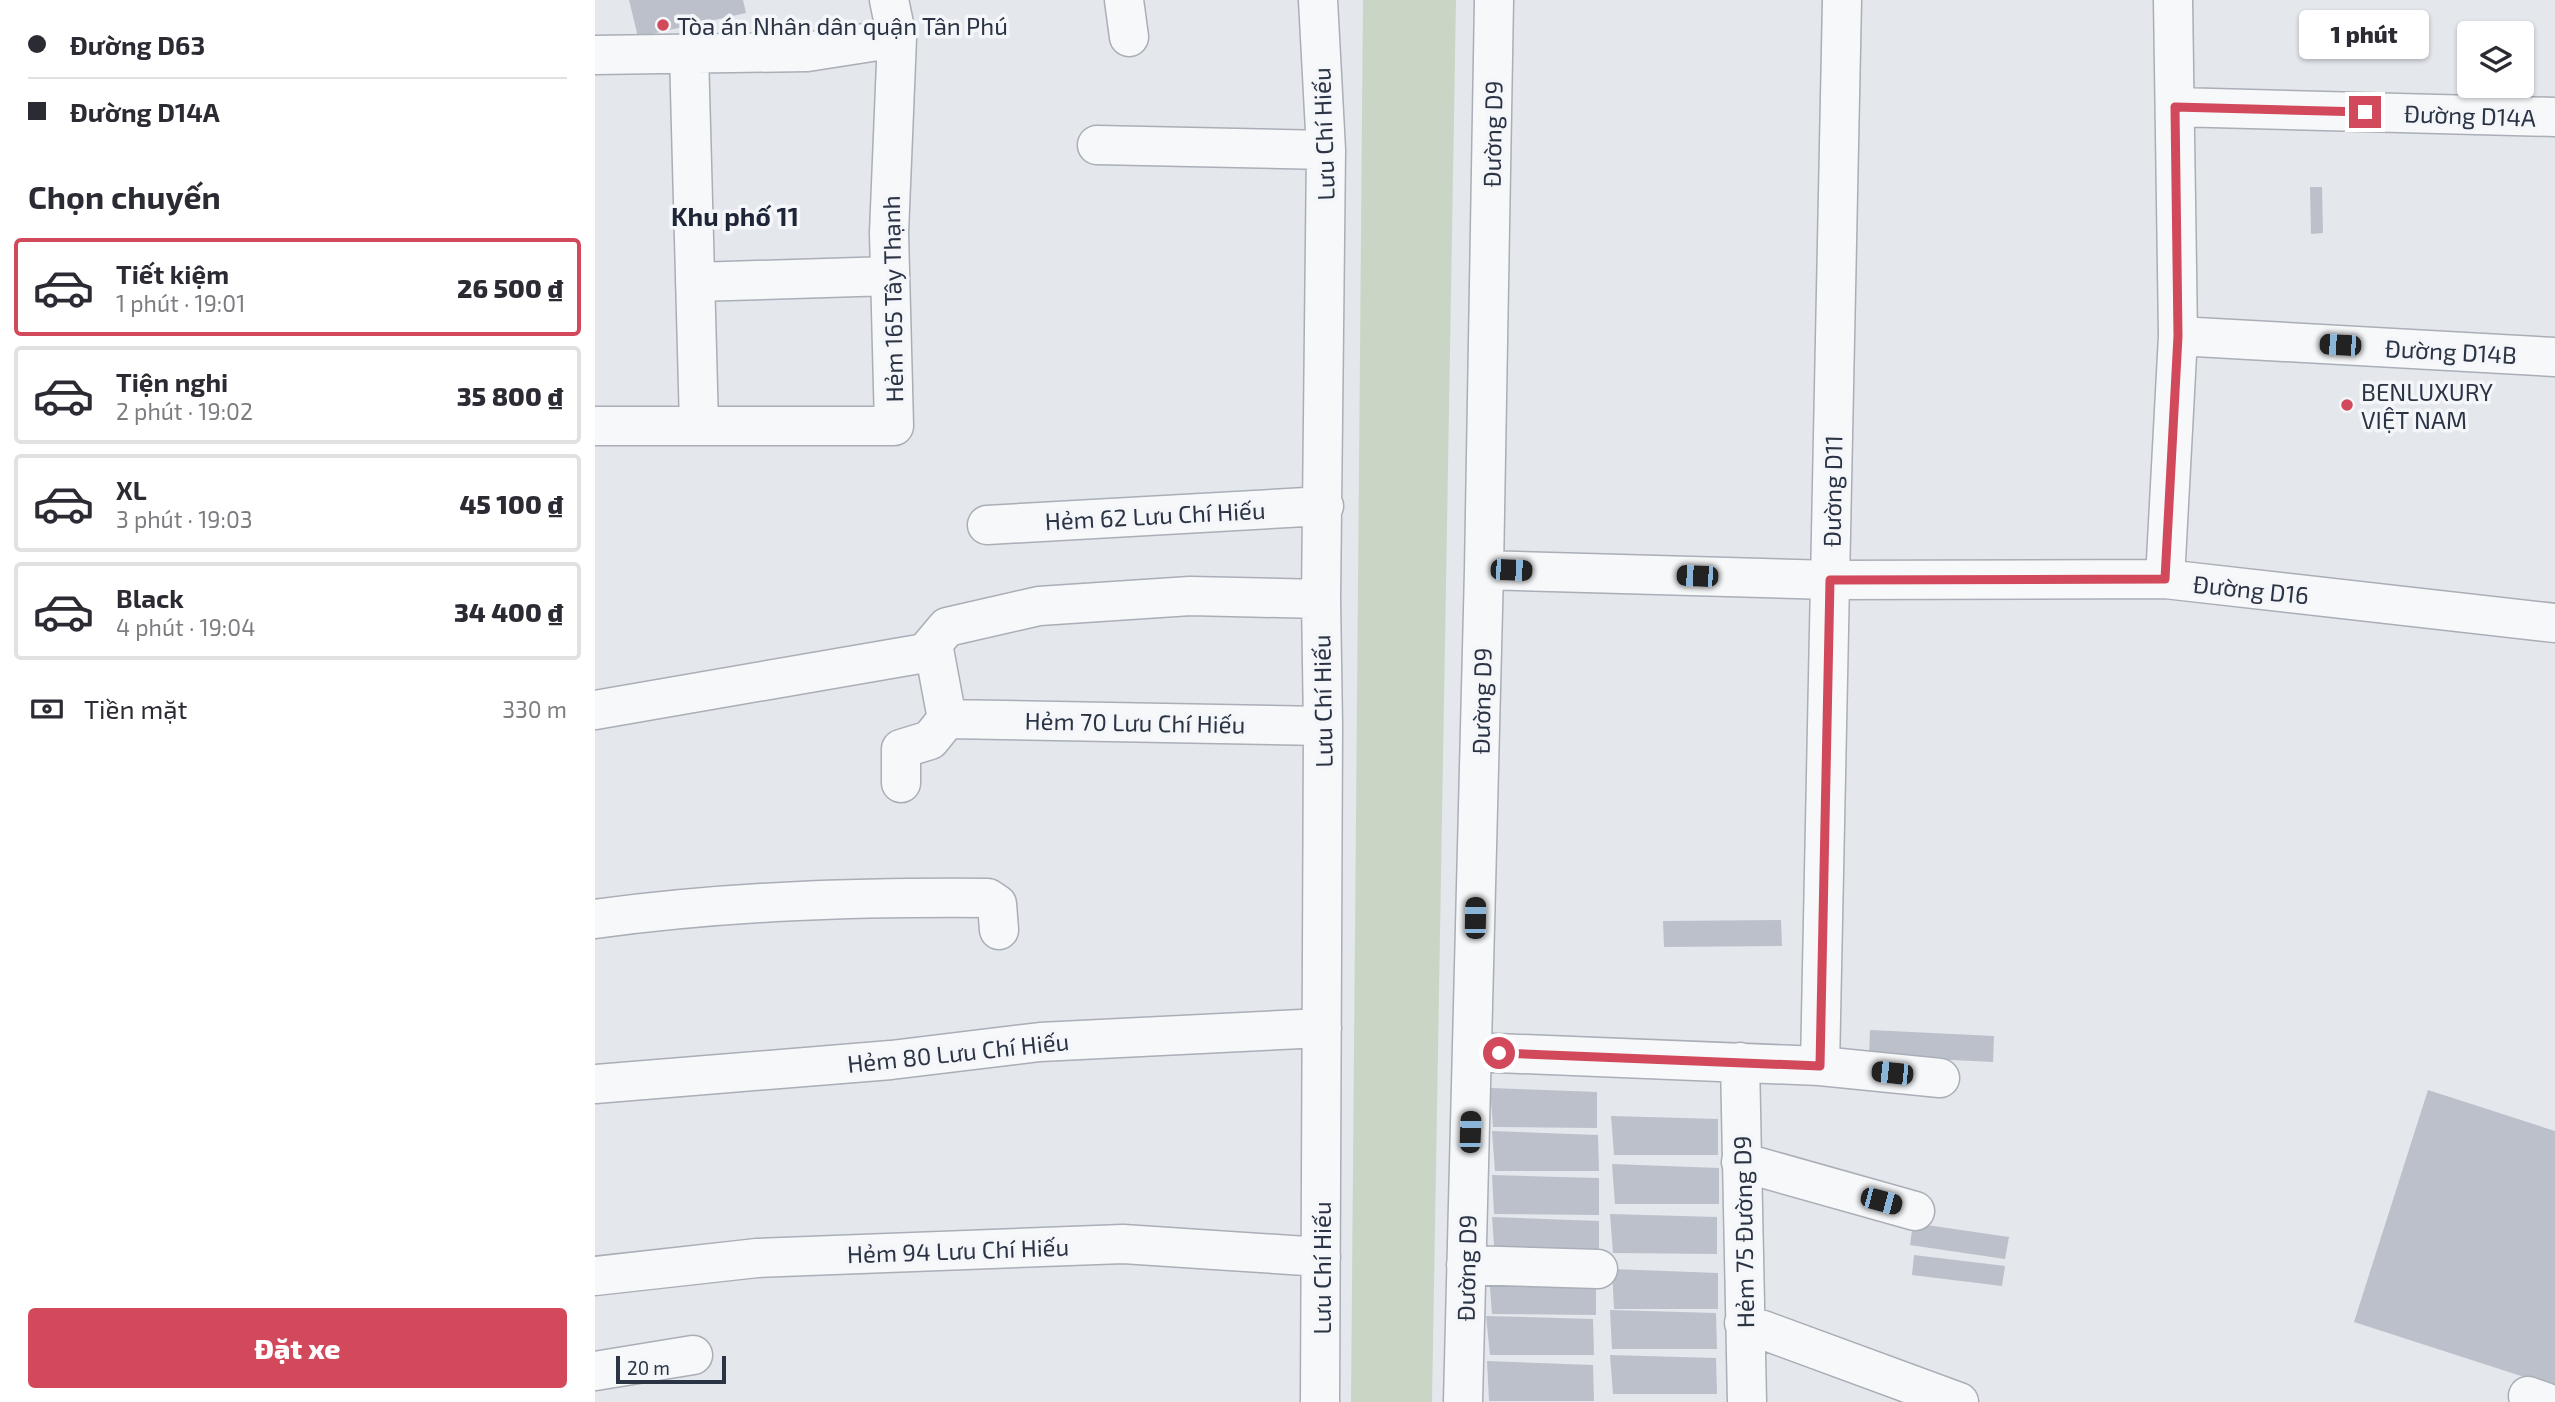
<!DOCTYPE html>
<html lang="vi">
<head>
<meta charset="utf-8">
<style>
	body { margin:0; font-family:"Exo 2",sans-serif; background:#f2f2f3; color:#2b2b33; height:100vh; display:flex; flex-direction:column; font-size:26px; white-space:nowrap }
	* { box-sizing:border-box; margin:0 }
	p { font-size:23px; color:#7c7c81 }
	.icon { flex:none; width:38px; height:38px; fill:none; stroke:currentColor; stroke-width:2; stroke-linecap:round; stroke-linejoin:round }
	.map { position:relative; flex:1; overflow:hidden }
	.details { display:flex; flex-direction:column; background:#fff; width:595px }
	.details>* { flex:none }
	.hud { display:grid; align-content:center; height:154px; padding:0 28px; background:#fff }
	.buttons { position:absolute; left:1862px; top:21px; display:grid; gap:14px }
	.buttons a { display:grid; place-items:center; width:77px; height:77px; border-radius:7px; background:#fff; box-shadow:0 2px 5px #0004; font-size:35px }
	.scale { position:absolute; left:21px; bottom:18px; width:110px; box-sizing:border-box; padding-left:7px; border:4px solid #2b3445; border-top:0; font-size:19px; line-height:24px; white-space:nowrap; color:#2b3445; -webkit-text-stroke:5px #f4f6f9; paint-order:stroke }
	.end { position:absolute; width:32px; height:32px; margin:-16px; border:9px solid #d1495b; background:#fff; box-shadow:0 0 0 4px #fff }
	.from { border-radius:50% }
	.bubble { position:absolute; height:49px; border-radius:7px; background:#fff; box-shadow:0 2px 5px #0004; font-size:23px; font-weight:800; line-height:49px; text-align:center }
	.car { position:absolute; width:21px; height:42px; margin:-21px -10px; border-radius:9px; box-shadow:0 0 5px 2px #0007; background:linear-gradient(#222 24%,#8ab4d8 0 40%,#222 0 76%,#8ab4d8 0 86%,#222 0) }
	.hud b { display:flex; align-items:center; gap:24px; height:66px; font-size:26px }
	.hud b+b { border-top:2px solid #e1e1e2 }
	.hud i { width:18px; height:18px; background:#2b2b33 }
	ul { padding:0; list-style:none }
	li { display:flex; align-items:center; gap:21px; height:98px; margin:0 14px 10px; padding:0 14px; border:4px solid #e1e1e2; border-radius:7px }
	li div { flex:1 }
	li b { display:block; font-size:26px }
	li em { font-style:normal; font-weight:800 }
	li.selected { border-color:#d1495b }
	li>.icon { width:63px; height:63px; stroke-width:1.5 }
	h2 { padding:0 28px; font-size:32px; line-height:84px }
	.pay { display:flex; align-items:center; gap:18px; height:77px; padding:0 28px; font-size:26px }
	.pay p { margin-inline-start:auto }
	.button { display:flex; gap:14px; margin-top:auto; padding:14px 28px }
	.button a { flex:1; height:80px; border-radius:7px; background:#d1495b; color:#fff; font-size:28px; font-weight:800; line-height:80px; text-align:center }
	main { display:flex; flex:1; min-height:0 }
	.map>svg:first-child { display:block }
	.green { fill:#c9d6c5 }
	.building { fill:#bbc0ca }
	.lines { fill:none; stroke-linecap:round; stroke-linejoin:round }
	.minor-casing { stroke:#a9aeb7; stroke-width:41 }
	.minor { stroke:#f7f8fa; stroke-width:38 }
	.route { stroke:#d1495b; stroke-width:9 }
	.poi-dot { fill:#d1495b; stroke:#f4f6f9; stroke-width:2.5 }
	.labels { text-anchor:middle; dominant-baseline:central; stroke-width:7; stroke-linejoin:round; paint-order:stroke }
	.poi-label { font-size:24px; fill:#2b3445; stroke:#f4f6f9; text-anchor:start }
	.street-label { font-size:24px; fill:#2b3445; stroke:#f4f6f9 }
	.neighbourhood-label { font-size:26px; font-weight:bold; fill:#1d2536; stroke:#f4f6f9 }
</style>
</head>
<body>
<main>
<section class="details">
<div class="hud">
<b><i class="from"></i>Đường D63</b>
<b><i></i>Đường D14A</b>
</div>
<h2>Chọn chuyến</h2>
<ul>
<li class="selected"><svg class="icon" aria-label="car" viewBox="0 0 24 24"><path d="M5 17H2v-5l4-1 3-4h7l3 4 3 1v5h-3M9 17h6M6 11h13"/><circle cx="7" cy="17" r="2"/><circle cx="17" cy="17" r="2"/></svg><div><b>Tiết kiệm</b><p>1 phút · 19:01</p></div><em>26 500 ₫</em></li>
<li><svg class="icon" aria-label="car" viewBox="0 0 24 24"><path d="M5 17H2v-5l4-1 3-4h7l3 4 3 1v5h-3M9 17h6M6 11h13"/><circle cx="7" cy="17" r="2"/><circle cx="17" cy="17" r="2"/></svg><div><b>Tiện nghi</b><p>2 phút · 19:02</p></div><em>35 800 ₫</em></li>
<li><svg class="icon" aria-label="car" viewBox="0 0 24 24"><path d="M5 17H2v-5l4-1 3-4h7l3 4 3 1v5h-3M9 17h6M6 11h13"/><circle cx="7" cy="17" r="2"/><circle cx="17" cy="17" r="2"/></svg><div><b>XL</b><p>3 phút · 19:03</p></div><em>45 100 ₫</em></li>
<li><svg class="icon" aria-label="car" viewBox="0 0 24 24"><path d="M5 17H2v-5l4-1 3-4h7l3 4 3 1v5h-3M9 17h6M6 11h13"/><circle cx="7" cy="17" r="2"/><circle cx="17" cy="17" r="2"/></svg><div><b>Black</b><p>4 phút · 19:04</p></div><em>34 400 ₫</em></li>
</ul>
<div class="pay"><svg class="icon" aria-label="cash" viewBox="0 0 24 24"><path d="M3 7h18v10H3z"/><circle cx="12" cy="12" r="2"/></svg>Tiền mặt<p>330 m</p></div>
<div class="button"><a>Đặt xe</a></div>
</section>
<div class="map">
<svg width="1960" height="1402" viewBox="0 0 1960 1402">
	<rect width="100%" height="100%" fill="#e4e7ec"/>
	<path class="green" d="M 768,0 L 861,0 L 837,1402 L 756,1402 Z"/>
	<path class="building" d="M 34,0 L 148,0 L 151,13 L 43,37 Z
		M 1715,187 L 1727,187 L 1728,233 L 1716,234 Z
		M 1186,920 L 1187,946 L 1069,947 L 1068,921 Z
		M 1275,1030 L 1399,1036 L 1398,1062 L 1274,1056 Z
		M 895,1088 L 1002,1092 L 1002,1128 L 898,1127 Z
		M 1833,1090 L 1960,1131 L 1960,1387 L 1759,1322 Z
		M 1016,1116 L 1123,1119 L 1123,1155 L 1019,1155 Z
		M 897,1131 L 1003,1135 L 1004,1171 L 900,1171 Z
		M 1017,1164 L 1124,1168 L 1124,1204 L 1020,1204 Z
		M 897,1175 L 1004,1178 L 1004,1215 L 899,1214 Z
		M 1015,1214 L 1122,1217 L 1122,1254 L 1018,1253 Z
		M 897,1217 L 1004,1221 L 1004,1257 L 900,1257 Z
		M 1318,1223 L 1414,1237 L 1410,1259 L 1315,1245 Z
		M 1319,1255 L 1410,1266 L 1407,1286 L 1317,1275 Z
		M 1017,1269 L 1123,1273 L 1123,1309 L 1019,1309 Z
		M 894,1275 L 1001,1278 L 1001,1315 L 897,1314 Z
		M 1015,1310 L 1121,1313 L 1122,1349 L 1017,1349 Z
		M 891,1316 L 998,1319 L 999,1355 L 895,1355 Z
		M 1015,1355 L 1121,1358 L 1122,1394 L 1018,1394 Z
		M 892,1361 L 998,1365 L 999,1401 L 894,1401 Z"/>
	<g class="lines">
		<g class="minor-casing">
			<path id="minor" d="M 529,0 L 534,37
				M 723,0 L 731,150 L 726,599 L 728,726 L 725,1402
				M 94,53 L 104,425
				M 0,55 L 212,52 L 302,38
				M 1580,107 L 1960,117
				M 502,145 L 731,150
				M 100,282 L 295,276
				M 1583,336 L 1960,357
				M 0,426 L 299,426 L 294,233 L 302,38 L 294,0
				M 392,525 L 729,506
				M 889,570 L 1235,580 L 1570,579 L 1960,623
				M 1570,579 L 1583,336 L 1578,0
				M 338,644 L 352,719 L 728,726
				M 0,710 L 330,653 L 352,627 L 444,606 L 595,596 L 726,599
				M 306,783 L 306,749 L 335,740 L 352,719
				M 0,919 C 131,901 261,897 393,898 L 402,904 L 404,930
				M 877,1052 L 1225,1066 L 1345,1078
				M 1145,1062 L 1152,1402
				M 1225,1066 L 1247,0
				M 0,1084 L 296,1060 L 445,1042 L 727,1028
				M 1146,1162 L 1320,1211
				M 871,1265 L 1003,1269
				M 0,1276 L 162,1258 L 528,1244 L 726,1257
				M 1149,1323 L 1364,1402
				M 0,1371 L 98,1355
				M 1933,1396 L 1950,1402
				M 868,1402 L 889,570 L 899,0"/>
		</g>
		<use href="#minor" class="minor"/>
	</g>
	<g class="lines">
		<path class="route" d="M 904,1053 L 1225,1066 L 1235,580 L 1570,579 L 1583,336 L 1580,107 L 1770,112"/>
	</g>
	<g class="poi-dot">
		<circle cx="68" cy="25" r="7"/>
		<circle cx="1752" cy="405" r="7"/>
	</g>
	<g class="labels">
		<g class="poi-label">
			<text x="82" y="25">Tòa án Nhân dân quận Tân Phú</text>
			<text x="1766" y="391">BENLUXURY<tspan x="1766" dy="28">VIỆT NAM</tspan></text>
		</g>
		<g class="street-label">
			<text transform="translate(1875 115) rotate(2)">Đường D14A</text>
			<text transform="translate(728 134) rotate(-92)">Lưu Chí Hiếu</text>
			<text transform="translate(897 134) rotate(-89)">Đường D9</text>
			<text transform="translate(297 299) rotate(-91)">Hẻm 165 Tây Thạnh</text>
			<text transform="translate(1856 351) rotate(3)">Đường D14B</text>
			<text transform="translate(1237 491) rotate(-89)">Đường D11</text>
			<text transform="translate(560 515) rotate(-3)">Hẻm 62 Lưu Chí Hiếu</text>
			<text transform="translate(1656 589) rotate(6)">Đường D16</text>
			<text transform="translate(727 701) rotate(-91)">Lưu Chí Hiếu</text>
			<text transform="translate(886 701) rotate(-89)">Đường D9</text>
			<text transform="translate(540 722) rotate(1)">Hẻm 70 Lưu Chí Hiếu</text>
			<text transform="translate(363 1052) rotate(-6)">Hẻm 80 Lưu Chí Hiếu</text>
			<text transform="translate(1148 1232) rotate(-91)">Hẻm 75 Đường D9</text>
			<text transform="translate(363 1250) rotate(-2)">Hẻm 94 Lưu Chí Hiếu</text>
			<text transform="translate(726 1268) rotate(-90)">Lưu Chí Hiếu</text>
			<text transform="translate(871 1268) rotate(-89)">Đường D9</text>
		</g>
		<g class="neighbourhood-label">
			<text x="140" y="215">Khu phố 11</text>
		</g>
	</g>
</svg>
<div class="buttons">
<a><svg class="icon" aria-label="layers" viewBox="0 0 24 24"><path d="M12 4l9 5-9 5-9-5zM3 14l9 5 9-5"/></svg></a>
</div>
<div class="scale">20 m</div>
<i class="end from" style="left:904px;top:1053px"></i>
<i class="end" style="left:1770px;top:112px"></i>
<div class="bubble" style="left:1704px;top:10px;width:130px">1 phút</div>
<i class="car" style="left:1745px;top:345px;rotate:273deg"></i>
<i class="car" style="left:916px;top:570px;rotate:92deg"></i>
<i class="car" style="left:1102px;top:576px;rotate:272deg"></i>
<i class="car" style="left:880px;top:918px;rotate:1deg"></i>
<i class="car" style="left:1297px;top:1073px;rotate:276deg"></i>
<i class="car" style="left:875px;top:1132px;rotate:2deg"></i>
<i class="car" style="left:1286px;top:1201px;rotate:105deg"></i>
</div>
</main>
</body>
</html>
